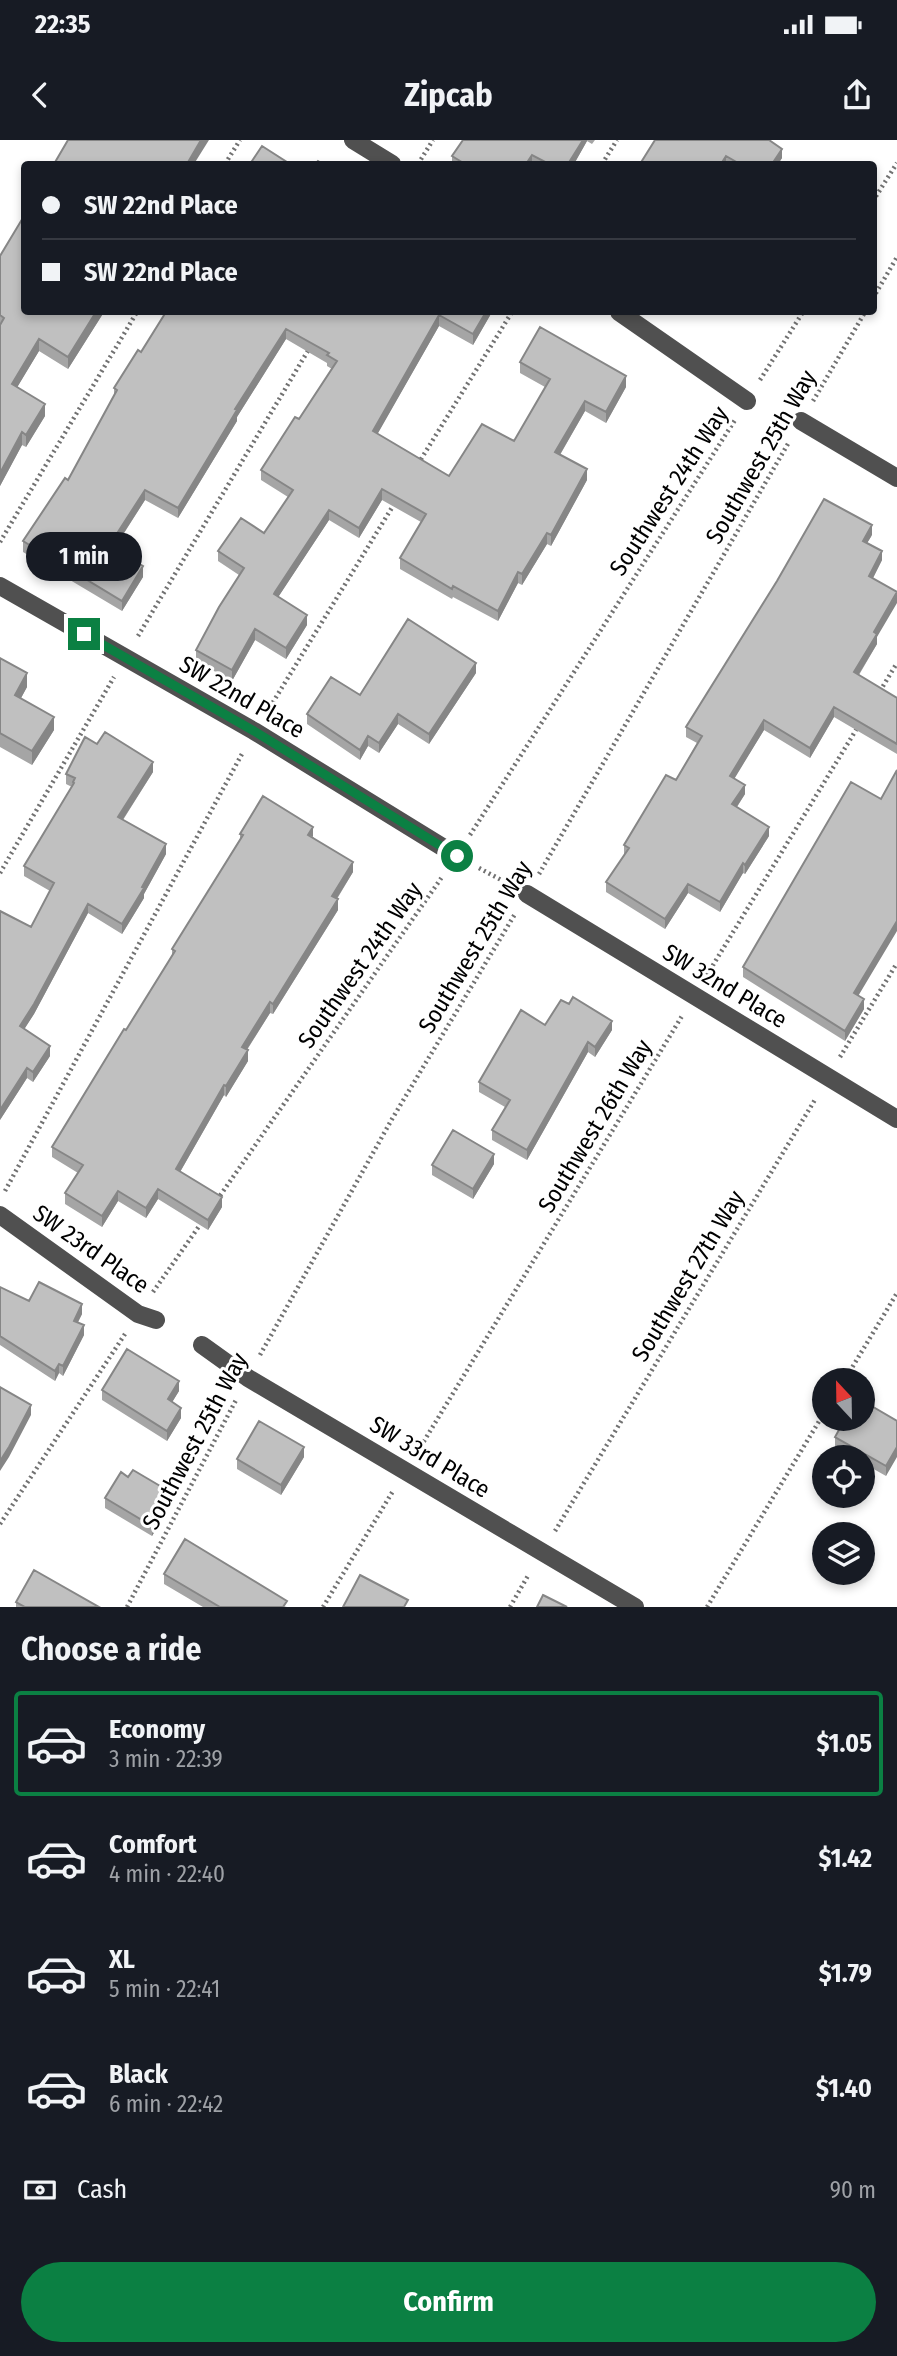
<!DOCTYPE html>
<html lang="en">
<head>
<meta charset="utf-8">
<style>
	body { margin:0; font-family:"Fira Sans Condensed",sans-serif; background:#242831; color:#f1f3f6; height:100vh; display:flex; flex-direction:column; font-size:26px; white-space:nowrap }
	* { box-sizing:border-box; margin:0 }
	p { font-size:23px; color:#9ea1a6 }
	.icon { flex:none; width:38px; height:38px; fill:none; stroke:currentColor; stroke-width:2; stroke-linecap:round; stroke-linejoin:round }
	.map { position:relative; height:1467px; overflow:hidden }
	.sheet { display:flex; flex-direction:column; background:#171b24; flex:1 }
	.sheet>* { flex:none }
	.top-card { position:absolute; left:21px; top:21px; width:856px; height:154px; border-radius:7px; box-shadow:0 4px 10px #0003; display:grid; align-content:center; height:154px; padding:0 21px; background:#171b24 }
	.needle { width:46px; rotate:338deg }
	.tools { position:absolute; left:812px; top:1228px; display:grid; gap:14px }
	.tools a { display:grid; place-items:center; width:63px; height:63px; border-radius:50%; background:#171b24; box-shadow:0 4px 10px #0003; font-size:35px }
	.end { position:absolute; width:32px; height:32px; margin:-16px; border:9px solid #0b8043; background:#fff; box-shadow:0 0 0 4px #fff }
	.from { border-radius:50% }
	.bubble { position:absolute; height:49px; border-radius:24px; background:#171b24; box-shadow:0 4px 10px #0003; font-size:23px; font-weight:700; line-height:49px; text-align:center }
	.top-card b { display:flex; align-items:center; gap:24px; height:66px; font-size:26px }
	.top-card b+b { border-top:2px solid #363941 }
	.top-card i { width:18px; height:18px; background:#f1f3f6 }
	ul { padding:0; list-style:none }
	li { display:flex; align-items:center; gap:21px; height:105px; margin:0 14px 10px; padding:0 7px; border:4px solid transparent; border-radius:7px }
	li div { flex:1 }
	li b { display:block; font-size:26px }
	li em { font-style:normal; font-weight:700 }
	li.current { border-color:#0b8043 }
	li>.icon { width:63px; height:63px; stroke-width:1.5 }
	h2 { padding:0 21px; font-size:32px; line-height:84px }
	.pay { display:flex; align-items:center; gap:18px; height:77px; padding:0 21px; font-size:26px }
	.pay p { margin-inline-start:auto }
	.button { display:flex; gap:14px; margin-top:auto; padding:14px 21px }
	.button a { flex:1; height:80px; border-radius:42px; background:#0b8043; color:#fff; font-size:28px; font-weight:700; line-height:80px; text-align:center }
	.status { display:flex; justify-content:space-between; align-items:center; height:49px; padding:0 35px; background:#171b24; direction:ltr }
	.status svg { height:19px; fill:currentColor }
	header { display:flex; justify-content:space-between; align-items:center; height:91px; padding:0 21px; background:#171b24; font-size:32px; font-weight:700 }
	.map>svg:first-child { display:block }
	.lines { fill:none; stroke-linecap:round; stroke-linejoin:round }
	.path { stroke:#727272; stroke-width:4.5; stroke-dasharray:2 3.5; stroke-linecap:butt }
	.minor { stroke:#505050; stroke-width:18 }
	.wall { fill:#a5a5a5 }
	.shaded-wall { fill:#868686 }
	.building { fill:#c0c0c0; stroke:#868686; stroke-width:2 }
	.route { stroke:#0b8043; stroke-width:9 }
	.labels { text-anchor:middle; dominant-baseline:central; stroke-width:6; stroke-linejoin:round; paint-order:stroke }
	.street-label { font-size:24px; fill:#000; stroke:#fff }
</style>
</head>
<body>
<div class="status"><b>22:35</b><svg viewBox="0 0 49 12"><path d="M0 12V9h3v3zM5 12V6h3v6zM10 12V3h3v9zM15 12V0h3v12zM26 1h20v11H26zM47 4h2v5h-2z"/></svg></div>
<header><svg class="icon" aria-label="back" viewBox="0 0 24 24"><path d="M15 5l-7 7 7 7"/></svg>Zipcab<svg class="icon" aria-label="share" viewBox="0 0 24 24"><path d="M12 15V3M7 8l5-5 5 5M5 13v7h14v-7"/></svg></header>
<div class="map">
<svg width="897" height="1467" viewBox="0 0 897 1467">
	<rect width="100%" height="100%" fill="#fff"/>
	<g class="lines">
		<path class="path" d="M 225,24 L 240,0
			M 418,24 L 433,0
			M 602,24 L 617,0
			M 873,61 L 897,23
			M 873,158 L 897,117
			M 760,240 L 803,172
			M 813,261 L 865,172
			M 418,324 L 512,172
			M 0,402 L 137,172
			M 138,496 L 309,209
			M 880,551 L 897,523
			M 267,572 L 396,361
			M 470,695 L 735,280
			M 479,728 L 505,742
			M 0,733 L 114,537
			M 539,734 L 789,302
			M 707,835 L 859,585
			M 840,917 L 897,823
			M 5,1051 L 243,612
			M 217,1060 L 442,737
			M 153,1152 L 202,1082
			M 260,1215 L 392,979 L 515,774
			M 844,1241 L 897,1153
			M 418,1311 L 682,876
			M 0,1384 L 125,1194
			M 555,1391 L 816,958
			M 127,1467 L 236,1260
			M 323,1467 L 393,1351
			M 510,1467 L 529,1434
			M 707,1467 L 824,1273"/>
		<path class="minor" d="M 353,0 L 392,24
			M 619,172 L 747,261
			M 801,281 L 897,338
			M 0,446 L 254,591 L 457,716
			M 527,754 L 897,979
			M 0,1075 L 138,1174 L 156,1180
			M 202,1205 L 248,1238 L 635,1467"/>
	</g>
	<path class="wall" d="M 463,0 L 595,0 L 592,4 L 587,1 L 574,24 L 452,24 L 452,16 Z
		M 655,0 L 782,18 L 778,24 L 640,24 Z
		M 0,116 L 24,172 L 104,172 L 68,229 L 39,211 L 17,247 L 45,276 L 26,307 L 22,305 L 0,346 Z
		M 166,172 L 492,172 L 473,205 L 439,186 L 377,294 L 449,336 L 514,301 L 545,247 L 520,233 L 520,222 L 626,247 L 606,283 L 585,271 L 560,315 L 587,340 L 551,406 L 547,404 L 522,445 L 518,443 L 498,481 L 453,457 L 452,459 L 400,429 L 400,418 L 421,382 L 382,360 L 359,398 L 329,380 L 278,457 L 307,485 L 286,519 L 255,500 L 232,541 L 196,521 L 196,510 L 239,435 L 218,421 L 218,411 L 264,393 L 288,357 L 261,340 L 261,330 L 299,279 L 332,229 L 327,226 L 327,223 L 286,199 L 237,277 L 237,281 L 178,378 L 145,360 L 114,409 L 143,437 L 122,471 L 23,412 L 23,401 L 68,340 L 114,255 L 114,248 L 141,212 Z
		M 872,395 L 867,403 L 882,420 L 873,438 L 877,504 L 859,535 L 897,558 L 897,614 L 834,577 L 810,618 L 764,590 L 734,638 L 745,654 L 737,667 L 769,696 L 745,734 L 743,733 L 720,772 L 688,753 L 665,789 L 606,752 L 606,742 L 624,715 L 624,705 L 676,640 L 697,603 L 686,597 L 686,587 Z
		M 0,518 L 27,547 L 21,558 L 54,590 L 32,625 L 0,607 Z
		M 476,533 L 429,604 L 398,584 L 379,613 L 368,606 L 360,620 L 307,584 L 307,574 L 360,555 Z
		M 153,632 L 123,680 L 166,714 L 144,754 L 144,758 L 122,794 L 88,773 L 34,874 L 24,889 L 50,916 L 33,942 L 27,938 L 0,980 L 31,787 L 50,751 L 24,736 L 24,726 L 72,647 L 66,644 L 66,634 Z
		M 881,659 L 858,856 L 864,869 L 845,901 L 743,837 L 743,827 Z
		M 240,694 L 313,697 L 353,732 L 337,759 L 338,770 L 273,874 L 270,873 L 247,910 L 248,921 L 226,957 L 224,955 L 180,1032 L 222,1067 L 208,1090 L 158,1059 L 146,1078 L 118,1061 L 102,1087 L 65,1064 L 65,1053 L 78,1033 L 52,1017 L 52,1007 L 172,817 L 172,809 L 240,699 Z
		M 545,885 L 612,890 L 595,917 L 588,912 L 527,1020 L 492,1000 L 492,990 L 505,967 L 479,952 L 479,942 Z
		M 494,1024 L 473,1059 L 432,1035 L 432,1025 Z
		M 0,1147 L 29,1161 L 82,1174 L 78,1182 L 84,1195 L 63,1236 L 59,1233 L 55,1241 L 0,1205 Z
		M 102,1250 L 179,1251 L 172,1262 L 181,1278 L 167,1301 L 102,1260 Z
		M 897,1281 L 886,1336 L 863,1323 L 863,1318 L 853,1318 L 835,1307 L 835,1297 Z
		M 304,1317 L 281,1355 L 237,1329 L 237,1319 Z
		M 105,1358 L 172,1363 L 152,1396 L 105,1368 Z
		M 164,1434 L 287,1467 L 203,1467 L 164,1444 Z
		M 16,1462 L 99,1467 L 16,1467 Z"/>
	<path class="shaded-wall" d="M 201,0 L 209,0 L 194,24 L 187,24 Z
		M 583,0 L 587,0 L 587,1 L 574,24 L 568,24 Z
		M 782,9 L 782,18 L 778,24 L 772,24 Z
		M 532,15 L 532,24 L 526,24 Z
		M 726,16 L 726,24 L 721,24 Z
		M 96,172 L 104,172 L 68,229 L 68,217 Z
		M 486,172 L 492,172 L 473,205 L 473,194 Z
		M 439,175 L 439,186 L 373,302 L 373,291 Z
		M 286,189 L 286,199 L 237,277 L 237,281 L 178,378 L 178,368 L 235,269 Z
		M 39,199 L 39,211 L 12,256 L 12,244 Z
		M 626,236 L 626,247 L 606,283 L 606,272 Z
		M 585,261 L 585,271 L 555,323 L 555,312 Z
		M 45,264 L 45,276 L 26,307 L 26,295 Z
		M 22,292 L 22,305 L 0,346 L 0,333 Z
		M 587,329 L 587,340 L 551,406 L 551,395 Z
		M 382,349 L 382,360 L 359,398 L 359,388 Z
		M 145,350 L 145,360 L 109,416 L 109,406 Z
		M 329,370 L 329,380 L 275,462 L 274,465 L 275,452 Z
		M 872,385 L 872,395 L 863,410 L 863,401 Z
		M 547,393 L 547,404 L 522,445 L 522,434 Z
		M 882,411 L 882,420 L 869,446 L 869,436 Z
		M 143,426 L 143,437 L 122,471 L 122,461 Z
		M 518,432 L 518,443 L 498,481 L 498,471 Z
		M 897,453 L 897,463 L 877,497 L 877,504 L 854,542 L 854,532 L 874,492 Z
		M 307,475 L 307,485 L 286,519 L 286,508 Z
		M 255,489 L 255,500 L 232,541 L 232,530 Z
		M 476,523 L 476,533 L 429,604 L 429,594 Z
		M 27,533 L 27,547 L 15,569 L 15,555 Z
		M 834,567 L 834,577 L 810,618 L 810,608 Z
		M 398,574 L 398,584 L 379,613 L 379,603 Z
		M 54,577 L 54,590 L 32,625 L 32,611 Z
		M 764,580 L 764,590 L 730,646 L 730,636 Z
		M 368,596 L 368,606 L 360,620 L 360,610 Z
		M 153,622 L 153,632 L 118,687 L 118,677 Z
		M 745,645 L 745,654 L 732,674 L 732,664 Z
		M 313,687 L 313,697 L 308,695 Z
		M 769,687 L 769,696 L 745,734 L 745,725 Z
		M 166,704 L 166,714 L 144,754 L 144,758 L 122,794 L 122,784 Z
		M 353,722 L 353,732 L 332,766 L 332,756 Z
		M 743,723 L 743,733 L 720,772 L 720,762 Z
		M 688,744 L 688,753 L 665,789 L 665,779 Z
		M 338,759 L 338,770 L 273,874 L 273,864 Z
		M 88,764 L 88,773 L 34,874 L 20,896 L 20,886 Z
		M 897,781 L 897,791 L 854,863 L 854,853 Z
		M 864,859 L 864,869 L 845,901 L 845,891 Z
		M 270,862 L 270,873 L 242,917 L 242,907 Z
		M 612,881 L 612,890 L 595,917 L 595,907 Z
		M 588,902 L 588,912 L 527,1020 L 527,1010 Z
		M 50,906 L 50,916 L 33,942 L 33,932 Z
		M 248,910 L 248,921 L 226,957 L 226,946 Z
		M 27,928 L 27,938 L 0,980 L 0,970 Z
		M 224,945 L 224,955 L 176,1039 L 176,1029 Z
		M 494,1014 L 494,1024 L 473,1059 L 473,1049 Z
		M 158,1049 L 158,1059 L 146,1078 L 146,1068 Z
		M 118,1051 L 118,1061 L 102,1087 L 102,1076 Z
		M 222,1057 L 222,1067 L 208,1090 L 208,1080 Z
		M 82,1164 L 82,1174 L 74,1190 L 74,1181 Z
		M 84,1185 L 84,1195 L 63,1236 L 63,1226 Z
		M 59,1224 L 59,1233 L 55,1241 L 55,1231 Z
		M 179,1241 L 179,1251 L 168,1269 L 168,1259 Z
		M 31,1265 L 31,1275 L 9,1317 L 0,1331 L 0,1321 Z
		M 181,1268 L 181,1278 L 167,1301 L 167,1291 Z
		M 304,1307 L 304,1317 L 281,1355 L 281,1345 Z
		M 897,1307 L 897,1317 L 886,1336 L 886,1326 Z
		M 172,1353 L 172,1363 L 152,1396 L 152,1386 Z"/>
	<path class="building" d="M 68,0 L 201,0 L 187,24 L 54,24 Z
		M 463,0 L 583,0 L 568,24 L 549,24 L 532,15 L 526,24 L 465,24 L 452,16 Z
		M 655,0 L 769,0 L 782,9 L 772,24 L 740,24 L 726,16 L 721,24 L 640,24 Z
		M 262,6 L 290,24 L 250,24 Z
		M 318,21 L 323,24 L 315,24 Z
		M 24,76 L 24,172 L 96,172 L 68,217 L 39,199 L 12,244 L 45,264 L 26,295 L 22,292 L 0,333 L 0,185 L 4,178 L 0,175 L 0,116 Z
		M 166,172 L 486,172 L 473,194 L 439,175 L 373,291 L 449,336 L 482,284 L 514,301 L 550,239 L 520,222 L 540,187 L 626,236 L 606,272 L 585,261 L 555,312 L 587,329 L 551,395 L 547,393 L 522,434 L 518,432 L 498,471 L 453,446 L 452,449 L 400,418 L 426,374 L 382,349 L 359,388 L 329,370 L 275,452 L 274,454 L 307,475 L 286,508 L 255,489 L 232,530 L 196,510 L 219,467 L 244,428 L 218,411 L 241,378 L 264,393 L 293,350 L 261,330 L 295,277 L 299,279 L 337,221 L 327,215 L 329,213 L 286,189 L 235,269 L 237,270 L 178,368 L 145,350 L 109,406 L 143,426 L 122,461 L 23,401 L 65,338 L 68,340 L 117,250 L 114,248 L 138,210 L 141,212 Z
		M 824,359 L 872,385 L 863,401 L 882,411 L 869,436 L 897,452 L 874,492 L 877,494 L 854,532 L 897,558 L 897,604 L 834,567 L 810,608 L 764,580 L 730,636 L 745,645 L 732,664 L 769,687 L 745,725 L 743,723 L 720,762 L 688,744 L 665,779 L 606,742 L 629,708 L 624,705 L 666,635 L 676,640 L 702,596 L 686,587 L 777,441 Z
		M 408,479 L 476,523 L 429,594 L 398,574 L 379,603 L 368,596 L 360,610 L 307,574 L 331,537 L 360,555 Z
		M 0,518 L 27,533 L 15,555 L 54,577 L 32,611 L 0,593 Z
		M 105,592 L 153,622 L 118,677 L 166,704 L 142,747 L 144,748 L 122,784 L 88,764 L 34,864 L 20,886 L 50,906 L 33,932 L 27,928 L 0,970 L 0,771 L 31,787 L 54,743 L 24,726 L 74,643 L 73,642 L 75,638 L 66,634 L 85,597 L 97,604 Z
		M 897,630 L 897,781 L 854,853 L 864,859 L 845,891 L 743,827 L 851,642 L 881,659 Z
		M 263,656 L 313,687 L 308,695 L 353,722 L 332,756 L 338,759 L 273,864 L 270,862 L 242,907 L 248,910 L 226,946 L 224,945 L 176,1029 L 222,1057 L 208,1080 L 158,1049 L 146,1068 L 118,1051 L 102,1076 L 65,1053 L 83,1025 L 52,1007 L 124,889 L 126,890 L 175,811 L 172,809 L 243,695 L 240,694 Z
		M 573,857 L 612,881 L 595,907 L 588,902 L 527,1010 L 492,990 L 510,960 L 479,942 L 521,870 L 545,885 L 561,860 L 569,864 Z
		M 453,990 L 494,1014 L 473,1049 L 432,1025 Z
		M 39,1142 L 82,1164 L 74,1181 L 84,1185 L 63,1226 L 59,1224 L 55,1231 L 0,1196 L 0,1147 L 29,1161 Z
		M 127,1209 L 179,1241 L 168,1259 L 181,1268 L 167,1291 L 102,1250 Z
		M 0,1247 L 31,1265 L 9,1307 L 0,1321 Z
		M 863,1261 L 897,1281 L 897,1307 L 886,1326 L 835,1297 L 845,1279 L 863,1279 Z
		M 259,1281 L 304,1307 L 281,1345 L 237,1319 Z
		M 133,1330 L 172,1353 L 152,1386 L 105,1358 L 121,1332 L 128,1337 Z
		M 185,1399 L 287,1461 L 283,1467 L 220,1467 L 164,1434 Z
		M 34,1430 L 99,1467 L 25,1467 L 16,1462 Z
		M 360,1435 L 408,1460 L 404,1467 L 343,1467 Z
		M 543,1455 L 567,1467 L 537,1467 Z"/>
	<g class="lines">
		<path class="route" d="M 84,494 L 254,591 L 457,716"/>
	</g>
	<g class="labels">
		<g class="street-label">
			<text transform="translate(761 317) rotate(-60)">Southwest 25th Way</text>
			<text transform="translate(669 351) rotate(-57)">Southwest 24th Way</text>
			<text transform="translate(242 557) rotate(30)">SW 22nd Place</text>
			<text transform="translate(475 807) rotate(-59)">Southwest 25th Way</text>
			<text transform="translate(360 825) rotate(-55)">Southwest 24th Way</text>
			<text transform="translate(725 846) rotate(31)">SW 32nd Place</text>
			<text transform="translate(595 986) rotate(-59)">Southwest 26th Way</text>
			<text transform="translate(91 1109) rotate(35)">SW 23rd Place</text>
			<text transform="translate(688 1136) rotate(-59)">Southwest 27th Way</text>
			<text transform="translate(195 1301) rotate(-62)">Southwest 25th Way</text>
			<text transform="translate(430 1317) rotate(31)">SW 33rd Place</text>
		</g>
	</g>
</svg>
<div class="tools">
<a><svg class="needle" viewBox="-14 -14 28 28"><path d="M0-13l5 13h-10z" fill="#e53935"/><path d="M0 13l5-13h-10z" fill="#9ea1a6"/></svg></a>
<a><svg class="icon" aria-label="locate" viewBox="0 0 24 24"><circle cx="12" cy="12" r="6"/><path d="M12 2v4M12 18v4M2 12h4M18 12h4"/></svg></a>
<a><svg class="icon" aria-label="layers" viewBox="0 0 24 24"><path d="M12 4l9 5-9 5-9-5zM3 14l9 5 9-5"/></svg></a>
</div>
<i class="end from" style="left:457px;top:716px"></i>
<i class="end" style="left:84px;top:494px"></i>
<div class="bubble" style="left:26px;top:392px;width:116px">1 min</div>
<div class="top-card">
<b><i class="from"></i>SW 22nd Place</b>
<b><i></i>SW 22nd Place</b>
</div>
</div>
<section class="sheet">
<h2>Choose a ride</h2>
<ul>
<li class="current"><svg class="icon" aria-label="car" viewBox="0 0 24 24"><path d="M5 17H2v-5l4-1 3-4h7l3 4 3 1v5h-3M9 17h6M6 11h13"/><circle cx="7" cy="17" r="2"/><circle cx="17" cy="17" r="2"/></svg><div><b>Economy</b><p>3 min · 22:39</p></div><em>$1.05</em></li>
<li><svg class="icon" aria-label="car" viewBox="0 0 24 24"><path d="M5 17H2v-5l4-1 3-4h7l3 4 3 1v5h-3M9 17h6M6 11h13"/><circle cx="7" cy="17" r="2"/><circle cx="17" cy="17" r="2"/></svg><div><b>Comfort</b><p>4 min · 22:40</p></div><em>$1.42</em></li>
<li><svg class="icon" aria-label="car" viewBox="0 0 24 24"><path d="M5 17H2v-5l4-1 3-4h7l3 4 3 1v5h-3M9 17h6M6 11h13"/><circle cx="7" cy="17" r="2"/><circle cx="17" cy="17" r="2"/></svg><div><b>XL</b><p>5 min · 22:41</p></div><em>$1.79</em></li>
<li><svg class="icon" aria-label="car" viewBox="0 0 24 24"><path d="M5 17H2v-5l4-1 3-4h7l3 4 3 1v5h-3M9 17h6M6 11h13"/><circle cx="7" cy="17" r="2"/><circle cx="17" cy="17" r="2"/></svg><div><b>Black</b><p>6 min · 22:42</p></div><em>$1.40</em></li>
</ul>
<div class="pay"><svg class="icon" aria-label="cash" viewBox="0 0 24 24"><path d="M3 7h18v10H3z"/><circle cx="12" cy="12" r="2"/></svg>Cash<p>90 m</p></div>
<div class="button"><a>Confirm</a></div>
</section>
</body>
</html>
